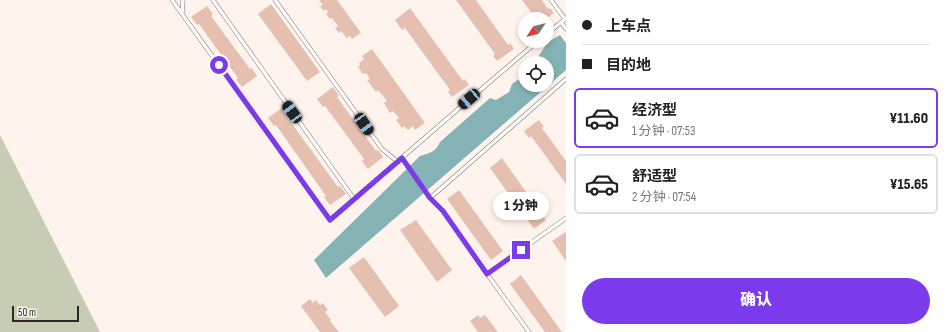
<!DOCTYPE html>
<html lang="zh">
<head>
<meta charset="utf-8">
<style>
	body { margin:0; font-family:"Sofia Sans Condensed","Noto Sans SC",sans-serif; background:#f2f2f2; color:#222; height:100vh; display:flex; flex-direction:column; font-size:15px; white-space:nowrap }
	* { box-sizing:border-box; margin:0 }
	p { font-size:13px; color:#767676 }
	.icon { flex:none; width:22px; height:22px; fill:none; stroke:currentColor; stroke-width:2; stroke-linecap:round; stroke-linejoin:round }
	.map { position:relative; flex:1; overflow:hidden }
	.side { display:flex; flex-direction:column; background:#fff; width:380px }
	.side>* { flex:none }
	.banner { display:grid; align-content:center; height:88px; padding:0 16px; background:#fff }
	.needle { width:26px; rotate:235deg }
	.fabs { position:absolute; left:518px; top:12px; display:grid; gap:8px }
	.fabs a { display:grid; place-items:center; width:36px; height:36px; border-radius:50%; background:#fff; box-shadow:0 2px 6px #0003; font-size:20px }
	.scale { position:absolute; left:12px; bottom:10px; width:67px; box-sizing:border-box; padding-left:4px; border:2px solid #2d2927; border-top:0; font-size:11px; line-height:14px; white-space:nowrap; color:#2d2927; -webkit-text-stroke:3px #fff4ed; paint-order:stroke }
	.end { position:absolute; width:18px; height:18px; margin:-9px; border:5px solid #7c3aed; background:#fff; box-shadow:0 0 0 2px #fff }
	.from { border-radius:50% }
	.bubble { position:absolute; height:28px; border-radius:14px; background:#fff; box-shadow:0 2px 6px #0003; font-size:13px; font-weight:800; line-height:28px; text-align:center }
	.car { position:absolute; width:12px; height:24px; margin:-12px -6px; border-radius:5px; box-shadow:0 0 3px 1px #0007; background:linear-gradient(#222 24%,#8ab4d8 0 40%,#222 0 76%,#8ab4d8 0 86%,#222 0) }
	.banner b { display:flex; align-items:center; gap:14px; height:38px; font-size:15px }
	.banner b+b { border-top:1px solid #e0e0e0 }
	.banner i { width:10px; height:10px; background:#222 }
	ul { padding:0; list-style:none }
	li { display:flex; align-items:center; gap:12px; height:60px; margin:0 8px 6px; padding:0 8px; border:2px solid #e0e0e0; border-radius:6px }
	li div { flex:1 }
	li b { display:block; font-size:15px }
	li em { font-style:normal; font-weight:800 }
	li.selected { border-color:#7c3aed }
	li>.icon { width:36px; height:36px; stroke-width:1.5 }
	.primary-button { display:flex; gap:8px; margin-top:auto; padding:8px 16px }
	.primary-button a { flex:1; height:46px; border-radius:24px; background:#7c3aed; color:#fff; font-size:16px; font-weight:800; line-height:46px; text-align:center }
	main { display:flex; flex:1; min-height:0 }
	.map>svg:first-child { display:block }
	.green { fill:#c6cdb4 }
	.water { fill:#85b3b5 }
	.building { fill:#e5bfaf }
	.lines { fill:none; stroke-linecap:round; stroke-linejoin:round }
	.lane-casing { stroke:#7e756f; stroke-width:4.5 }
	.lane { stroke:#fff; stroke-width:3.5 }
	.route { stroke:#7c3aed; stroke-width:5 }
</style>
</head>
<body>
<main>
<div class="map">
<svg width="566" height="332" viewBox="0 0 566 332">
	<rect width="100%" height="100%" fill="#fff4ed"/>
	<path class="green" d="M 0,135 L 100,332 L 0,332 Z"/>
	<path class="water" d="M 560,35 L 566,43 L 566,70 L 326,278 L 314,260 L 420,156 C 429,153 436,152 440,142 L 490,98 L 496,100 L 509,92 L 512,84 L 525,75 L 525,85 L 547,85 L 547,63 L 534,63 L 548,42 Z"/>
	<path class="building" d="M 319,0 L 337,0 L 361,33 L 352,39 L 350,36 L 347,38 L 341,31 L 339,33 L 335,28 L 338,26 L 332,18 L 330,19 L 326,14 L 328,12 L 326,9 L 324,11 L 320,6 L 323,5 Z
		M 456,0 L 476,0 L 508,45 L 510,43 L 514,49 L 497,61 L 493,56 L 495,54 Z
		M 522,0 L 542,0 L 548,9 L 550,8 L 554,13 L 546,19 L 536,19 Z
		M 271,4 L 320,72 L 307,81 L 258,14 Z
		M 207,6 L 213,14 L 211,16 L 250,69 L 252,68 L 257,76 L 242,87 L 236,79 L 238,78 L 199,24 L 197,25 L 191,17 Z
		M 410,8 L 463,81 L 465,79 L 469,85 L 452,97 L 448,92 L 450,90 L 405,28 L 402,30 L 395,20 Z
		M 372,49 L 425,123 L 415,130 L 413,126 L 408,130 L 404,126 L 402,128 L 396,120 L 399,118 L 393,111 L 390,113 L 384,103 L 387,101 L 378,90 L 376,92 L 367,80 L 370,79 L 366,73 L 363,74 L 358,67 L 360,65 L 359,63 L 364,59 L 362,56 Z
		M 333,87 L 339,96 L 337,97 L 376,151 L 378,150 L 383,157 L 368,169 L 362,161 L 364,159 L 325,106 L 323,107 L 317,99 Z
		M 283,107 L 289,115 L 287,117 L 338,187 L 340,186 L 346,194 L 330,205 L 324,197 L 326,196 L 276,125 L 274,126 L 268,118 Z
		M 539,120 L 544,127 L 542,128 L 566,161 L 566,184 L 531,136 L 529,138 L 524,131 Z
		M 502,158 L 546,220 L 534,229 L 490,168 Z
		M 459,190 L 503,251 L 491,260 L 447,199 Z
		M 416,220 L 452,270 L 437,282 L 400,230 Z
		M 566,232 L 566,261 L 552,241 Z
		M 364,257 L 399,306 L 385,317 L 349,268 Z
		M 521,275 L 562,332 L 545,332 L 510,284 Z
		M 310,299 L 313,303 L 316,300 L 320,305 L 323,303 L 328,310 L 325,312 L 331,320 L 330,321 L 339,332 L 320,332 L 301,306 Z
		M 478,315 L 480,318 L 485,315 L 498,332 L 478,332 L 470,321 Z"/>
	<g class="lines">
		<g class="lane-casing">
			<path id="lane" d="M 172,0 L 330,220 C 399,160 468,100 538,41
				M 213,0 L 354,199
				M 275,0 L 382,149 L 398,162
				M 551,0 L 565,19
				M 182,14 L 183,0
				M 561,22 L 566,29
				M 547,34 L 566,18
				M 402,158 L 430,198 L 566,79
				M 430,198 L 443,211 L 487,274 L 566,218
				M 487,274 L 529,332"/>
		</g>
		<use href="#lane" class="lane"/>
	</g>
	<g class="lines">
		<path class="route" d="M 219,65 L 330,220 L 402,158 L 430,198 L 443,211 L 487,274 L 521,250"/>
	</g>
</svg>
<div class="fabs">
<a><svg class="needle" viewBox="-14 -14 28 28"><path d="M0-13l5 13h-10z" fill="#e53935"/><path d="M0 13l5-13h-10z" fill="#767676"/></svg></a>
<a><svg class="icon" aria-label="locate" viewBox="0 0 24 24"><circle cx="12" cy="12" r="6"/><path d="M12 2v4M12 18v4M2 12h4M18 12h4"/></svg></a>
</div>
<div class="scale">50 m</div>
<i class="end from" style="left:219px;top:65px"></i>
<i class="end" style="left:521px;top:250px"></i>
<div class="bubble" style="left:493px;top:192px;width:56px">1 分钟</div>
<i class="car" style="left:469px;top:99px;rotate:230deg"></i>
<i class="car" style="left:292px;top:112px;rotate:324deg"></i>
<i class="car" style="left:364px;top:124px;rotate:145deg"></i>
</div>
<section class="side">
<div class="banner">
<b><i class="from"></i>上车点</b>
<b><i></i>目的地</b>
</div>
<ul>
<li class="selected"><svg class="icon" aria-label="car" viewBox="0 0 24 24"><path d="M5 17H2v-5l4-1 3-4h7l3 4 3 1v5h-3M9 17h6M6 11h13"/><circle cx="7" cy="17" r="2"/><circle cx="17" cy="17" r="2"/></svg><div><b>经济型</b><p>1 分钟 · 07:53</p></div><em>¥11.60</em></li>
<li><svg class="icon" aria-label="car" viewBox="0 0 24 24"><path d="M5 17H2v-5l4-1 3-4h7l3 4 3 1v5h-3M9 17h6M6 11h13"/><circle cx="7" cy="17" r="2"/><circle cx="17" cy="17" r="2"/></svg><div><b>舒适型</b><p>2 分钟 · 07:54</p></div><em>¥15.65</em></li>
</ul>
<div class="primary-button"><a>确认</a></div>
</section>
</main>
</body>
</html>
